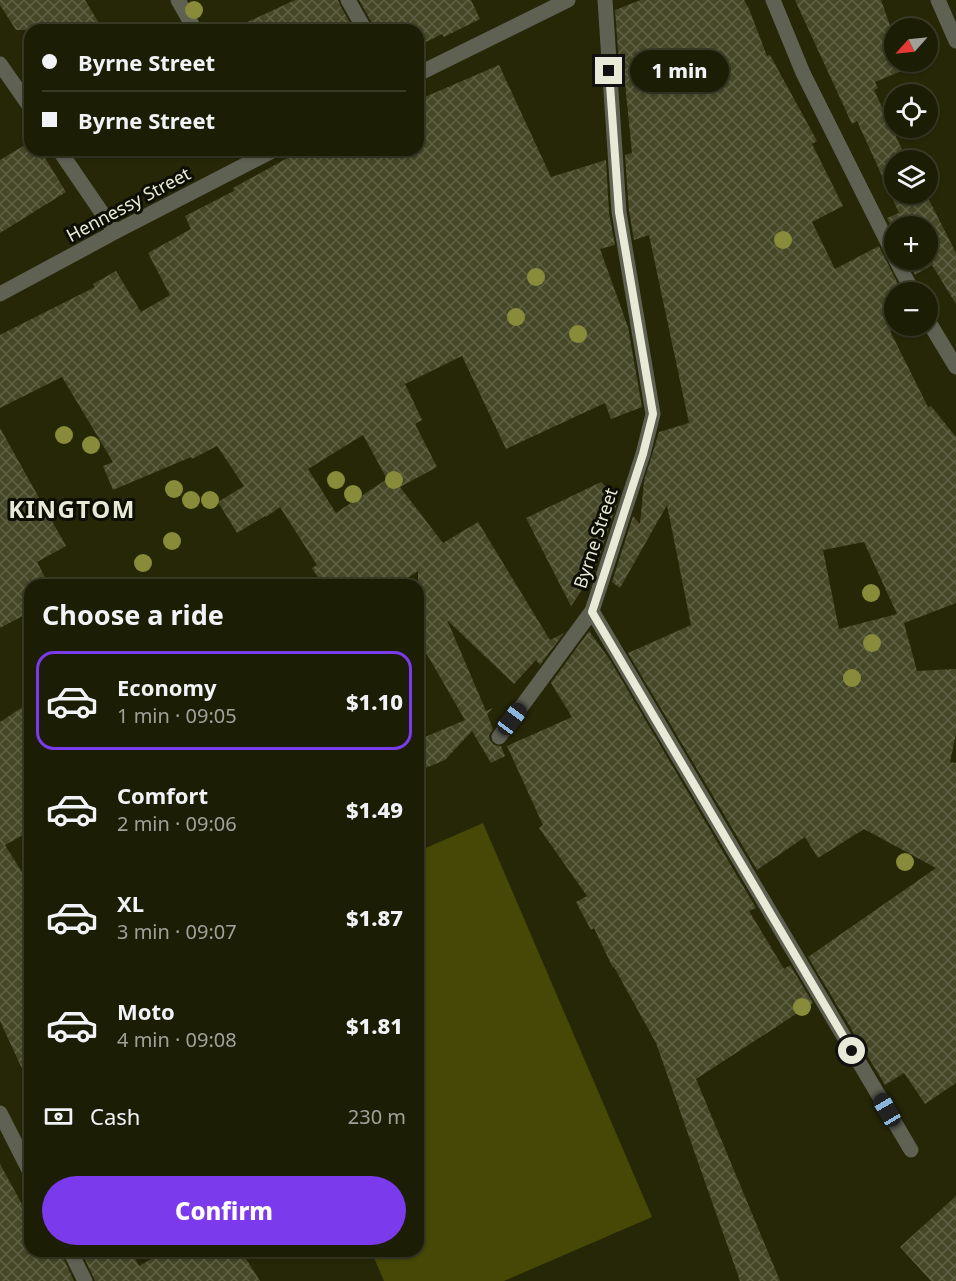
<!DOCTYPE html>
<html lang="en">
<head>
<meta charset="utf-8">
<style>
	body { margin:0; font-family:"Noto Sans",sans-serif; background:#25260f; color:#f1f3f6; height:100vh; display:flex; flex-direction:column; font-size:22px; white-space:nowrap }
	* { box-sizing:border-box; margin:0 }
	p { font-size:20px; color:#a0a29a }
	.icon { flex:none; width:33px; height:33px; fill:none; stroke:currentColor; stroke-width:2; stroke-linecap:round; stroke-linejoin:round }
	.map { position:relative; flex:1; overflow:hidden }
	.sheet { position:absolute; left:24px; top:579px; width:400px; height:678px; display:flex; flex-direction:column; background:#1c1d05; border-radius:18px; box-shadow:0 2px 4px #0004,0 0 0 2px #3a3b27 }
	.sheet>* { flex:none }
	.top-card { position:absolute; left:24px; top:24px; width:400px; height:132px; border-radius:18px; box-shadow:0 2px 4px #0004,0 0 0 2px #3a3b27; display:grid; align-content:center; height:132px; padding:0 18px; background:#1c1d05 }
	.needle { width:39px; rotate:243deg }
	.buttons { position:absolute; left:884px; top:18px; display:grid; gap:12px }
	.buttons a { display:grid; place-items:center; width:54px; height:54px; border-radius:50%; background:#1c1d05; box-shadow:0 2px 4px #0004,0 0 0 2px #3a3b27; font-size:30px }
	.end { position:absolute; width:27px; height:27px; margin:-14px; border:8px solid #e8ead7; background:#111; box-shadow:0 0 0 3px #111 }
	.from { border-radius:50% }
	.bubble { position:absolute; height:42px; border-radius:21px; background:#1c1d05; box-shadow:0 2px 4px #0004,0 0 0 2px #3a3b27; font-size:20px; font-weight:800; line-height:42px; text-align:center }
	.car { position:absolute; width:18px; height:36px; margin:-18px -9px; border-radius:8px; box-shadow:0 0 4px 2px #0007; background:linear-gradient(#222 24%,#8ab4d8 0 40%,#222 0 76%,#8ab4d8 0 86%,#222 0) }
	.top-card b { display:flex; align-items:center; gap:21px; height:57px; font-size:22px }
	.top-card b+b { border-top:2px solid #3a3b27 }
	.top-card i { width:15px; height:15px; background:#f1f3f6 }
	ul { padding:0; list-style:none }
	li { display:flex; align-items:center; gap:18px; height:99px; margin:0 12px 9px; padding:0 6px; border:3px solid transparent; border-radius:18px }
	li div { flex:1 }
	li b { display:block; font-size:22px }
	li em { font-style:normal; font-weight:800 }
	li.selected { border-color:#7c3aed }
	li>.icon { width:54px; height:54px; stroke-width:1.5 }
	h2 { padding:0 18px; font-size:27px; line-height:72px }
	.pay { display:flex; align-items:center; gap:15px; height:66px; padding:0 18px; font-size:22px }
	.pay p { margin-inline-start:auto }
	.action { display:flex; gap:12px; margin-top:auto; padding:12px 18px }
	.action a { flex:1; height:69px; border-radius:36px; background:#7c3aed; color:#fff; font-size:24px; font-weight:800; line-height:69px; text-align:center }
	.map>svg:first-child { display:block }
	.garden { fill:#464806 }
	.building { fill:url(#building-cross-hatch); fill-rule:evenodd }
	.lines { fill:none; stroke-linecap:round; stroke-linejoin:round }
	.lane { stroke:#5f6153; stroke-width:15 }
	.street { stroke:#5f6153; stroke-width:15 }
	.tree { fill:#888b3a }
	.route { stroke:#e8ead7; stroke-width:8 }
	.labels { text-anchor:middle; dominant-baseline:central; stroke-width:6; stroke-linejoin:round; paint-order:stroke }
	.street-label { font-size:18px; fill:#e8ead7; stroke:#0e0f04 }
	.district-label { font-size:24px; font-weight:bold; letter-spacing:1.5px; fill:#e8ead7; stroke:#0e0f04 }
</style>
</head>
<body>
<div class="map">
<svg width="956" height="1281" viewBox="0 0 956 1281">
	<defs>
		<pattern id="building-cross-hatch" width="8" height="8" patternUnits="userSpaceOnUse" patternTransform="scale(1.5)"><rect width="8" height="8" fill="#454727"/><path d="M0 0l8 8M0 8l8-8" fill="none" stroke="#606246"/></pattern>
	</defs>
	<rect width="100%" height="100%" fill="#262707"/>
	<path class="garden" d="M 483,823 L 652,1217 L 504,1281 L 384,1281 L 371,1251 L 418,1251 L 419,851 Z"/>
	<path class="building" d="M 0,0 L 85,0 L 103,30 L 16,30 L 0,5 Z
		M 295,0 L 338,0 L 340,5 L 354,30 L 230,30 Z
		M 359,0 L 471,0 L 480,19 L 444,37 L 442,34 L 418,46 L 418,30 L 375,30 L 373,25 Z
		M 641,0 L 744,0 L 749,9 L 767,56 L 770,55 L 817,141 L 812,144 L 843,206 L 812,222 L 835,269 L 879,246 L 898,284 L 893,287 L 896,292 L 894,292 L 894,326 L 900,326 L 890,331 L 928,407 L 931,406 L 956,437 L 956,603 L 904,623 L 917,671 L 956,669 L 956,734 L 950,762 L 956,763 L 956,1083 L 925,1104 L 904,1073 L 885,1085 L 808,957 L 936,868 L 864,829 L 818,858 L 805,837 L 757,870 L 628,653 L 691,625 L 667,505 L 620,588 L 612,582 L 633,516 L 640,524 L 644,481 L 659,432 L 689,423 L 649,235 L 634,240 L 629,211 L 625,155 L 632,153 L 623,62 L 619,62 L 615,10 ZM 864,542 L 897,614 L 839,629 L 823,550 Z
		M 795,0 L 881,0 L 894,37 L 894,62 L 903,62 L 906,69 L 875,82 L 878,88 L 874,90 L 907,160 L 894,160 L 894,194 L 926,194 L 956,253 L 956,304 L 932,265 L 915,275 L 907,260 L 927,260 L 927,226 L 894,226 L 894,233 L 887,218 L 899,213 L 857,121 L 852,124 Z
		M 499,65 L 551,177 L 606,160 L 609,213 L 615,245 L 600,249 L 628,327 L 642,407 L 611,419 L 605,403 L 506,449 L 462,356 L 405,384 L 422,420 L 415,424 L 437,467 L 400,487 L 443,543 L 478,522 L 550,640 L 564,633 L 540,665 L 536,660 L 514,684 L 447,620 L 486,711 L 493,708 L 487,714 L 493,729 L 489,735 L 490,740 L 494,745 L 501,746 L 505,756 L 491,763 L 472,731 L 445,760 L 418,771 L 418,740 L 465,720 L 418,639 L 418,571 L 397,585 L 323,585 L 312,568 L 317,565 L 280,507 L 266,517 L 265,516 L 237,533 L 218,502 L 244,486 L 217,446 L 192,459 L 191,457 L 113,490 L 103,466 L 113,462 L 62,377 L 0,408 L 0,335 L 95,287 L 93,284 L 116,271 L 141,312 L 170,295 L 148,253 L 191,229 L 185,216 L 234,191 L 233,188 L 302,150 L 418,150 L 418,100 ZM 363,435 L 387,479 L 336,513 L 308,469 Z
		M 30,142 L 30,150 L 40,150 L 66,192 L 0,233 L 0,160 Z
		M 0,428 L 66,546 L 37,562 L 49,585 L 30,585 L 30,612 L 0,628 Z
		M 601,482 L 618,500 L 594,572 L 571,606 L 526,518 Z
		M 589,631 L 610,660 L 756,908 L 749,911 L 784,969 L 790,965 L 813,1003 L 696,1079 L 780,1281 L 740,1281 L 656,1043 L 614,967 L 613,968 L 594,928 L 591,930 L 576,902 L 587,896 L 539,828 L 543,825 L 507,746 L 572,717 L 551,683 Z
		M 30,702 L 30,831 L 5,845 L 30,885 L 30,933 L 22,938 L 30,958 L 30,1086 L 0,1021 L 0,722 Z
		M 0,1164 L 30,1219 L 30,1251 L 60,1251 L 74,1281 L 0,1281 Z
		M 956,1196 L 956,1281 L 931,1281 L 900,1247 Z
		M 81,1251 L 131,1251 L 139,1266 L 165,1251 L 241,1251 L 260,1281 L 95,1281 Z"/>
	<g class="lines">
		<path class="lane" d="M 938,0 L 956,41"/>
		<path class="street" d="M 178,0 L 195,30
			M 348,0 L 365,30
			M 605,0 L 619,212 L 653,414 L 643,454 L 592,611 L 911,1150
			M 773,0 L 803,73 L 894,255
			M 0,64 L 30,107
			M 418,74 L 568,0
			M 59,150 L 115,232
			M 896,260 L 913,292
			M 0,294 L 115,232 L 274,150
			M 927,319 L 956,367
			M 499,737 L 592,611
			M 0,1113 L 30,1172
			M 70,1251 L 85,1281"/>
	</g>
	<g class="tree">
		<circle cx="194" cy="10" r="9"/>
		<circle cx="783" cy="240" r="9"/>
		<circle cx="536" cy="277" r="9"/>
		<circle cx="516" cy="317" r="9"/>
		<circle cx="578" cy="334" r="9"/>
		<circle cx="64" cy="435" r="9"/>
		<circle cx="91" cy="445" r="9"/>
		<circle cx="336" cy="480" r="9"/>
		<circle cx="394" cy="480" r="9"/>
		<circle cx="174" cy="489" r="9"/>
		<circle cx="353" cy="494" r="9"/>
		<circle cx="191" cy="500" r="9"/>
		<circle cx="210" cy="500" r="9"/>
		<circle cx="172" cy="541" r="9"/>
		<circle cx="143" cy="563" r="9"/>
		<circle cx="871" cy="593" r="9"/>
		<circle cx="872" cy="643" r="9"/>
		<circle cx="852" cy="678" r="9"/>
		<circle cx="905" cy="862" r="9"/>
		<circle cx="802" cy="1007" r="9"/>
	</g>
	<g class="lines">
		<path class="route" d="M 609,71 L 619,212 L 653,414 L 643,454 L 592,612 L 852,1051"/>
	</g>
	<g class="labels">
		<g class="street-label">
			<text transform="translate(128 204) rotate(-28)">Hennessy Street</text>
			<text transform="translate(595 538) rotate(-72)">Byrne Street</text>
		</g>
		<g class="district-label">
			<text x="72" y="508">KINGTOM</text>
		</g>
	</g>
</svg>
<div class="buttons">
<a><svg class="needle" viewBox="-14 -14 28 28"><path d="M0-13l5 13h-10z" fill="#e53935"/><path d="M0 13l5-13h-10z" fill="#a0a29a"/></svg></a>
<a><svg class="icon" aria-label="locate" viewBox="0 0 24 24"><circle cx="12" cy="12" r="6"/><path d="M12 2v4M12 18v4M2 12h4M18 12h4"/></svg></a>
<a><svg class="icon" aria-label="layers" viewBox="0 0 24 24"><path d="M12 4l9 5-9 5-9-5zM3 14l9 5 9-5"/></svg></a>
<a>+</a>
<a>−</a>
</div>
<i class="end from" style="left:852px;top:1051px"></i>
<i class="end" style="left:609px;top:71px"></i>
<div class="bubble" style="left:630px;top:50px;width:99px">1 min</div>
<i class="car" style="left:512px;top:719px;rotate:37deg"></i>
<i class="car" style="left:887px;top:1110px;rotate:330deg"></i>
<div class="top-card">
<b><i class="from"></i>Byrne Street</b>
<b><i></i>Byrne Street</b>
</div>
<section class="sheet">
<h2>Choose a ride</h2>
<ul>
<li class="selected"><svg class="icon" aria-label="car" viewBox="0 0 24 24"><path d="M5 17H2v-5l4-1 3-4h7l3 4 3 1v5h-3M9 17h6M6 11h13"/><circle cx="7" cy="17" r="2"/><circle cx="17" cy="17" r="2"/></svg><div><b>Economy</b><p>1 min · 09:05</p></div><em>$1.10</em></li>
<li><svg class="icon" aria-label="car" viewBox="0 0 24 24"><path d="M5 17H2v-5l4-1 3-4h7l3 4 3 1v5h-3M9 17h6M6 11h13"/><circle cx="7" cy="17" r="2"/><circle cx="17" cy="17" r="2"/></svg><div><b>Comfort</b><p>2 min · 09:06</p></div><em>$1.49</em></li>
<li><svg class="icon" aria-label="car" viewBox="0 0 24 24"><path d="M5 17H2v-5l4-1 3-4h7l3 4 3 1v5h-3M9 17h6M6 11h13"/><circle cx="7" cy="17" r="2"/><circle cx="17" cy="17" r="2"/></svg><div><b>XL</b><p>3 min · 09:07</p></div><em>$1.87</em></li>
<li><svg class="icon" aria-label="car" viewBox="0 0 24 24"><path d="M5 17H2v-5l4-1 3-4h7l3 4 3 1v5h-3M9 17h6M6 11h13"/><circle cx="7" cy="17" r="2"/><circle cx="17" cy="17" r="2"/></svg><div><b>Moto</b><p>4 min · 09:08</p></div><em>$1.81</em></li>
</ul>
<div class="pay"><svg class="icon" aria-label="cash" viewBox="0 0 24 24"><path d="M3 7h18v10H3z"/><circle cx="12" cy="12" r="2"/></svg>Cash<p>230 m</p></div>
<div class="action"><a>Confirm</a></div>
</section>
</div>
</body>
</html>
